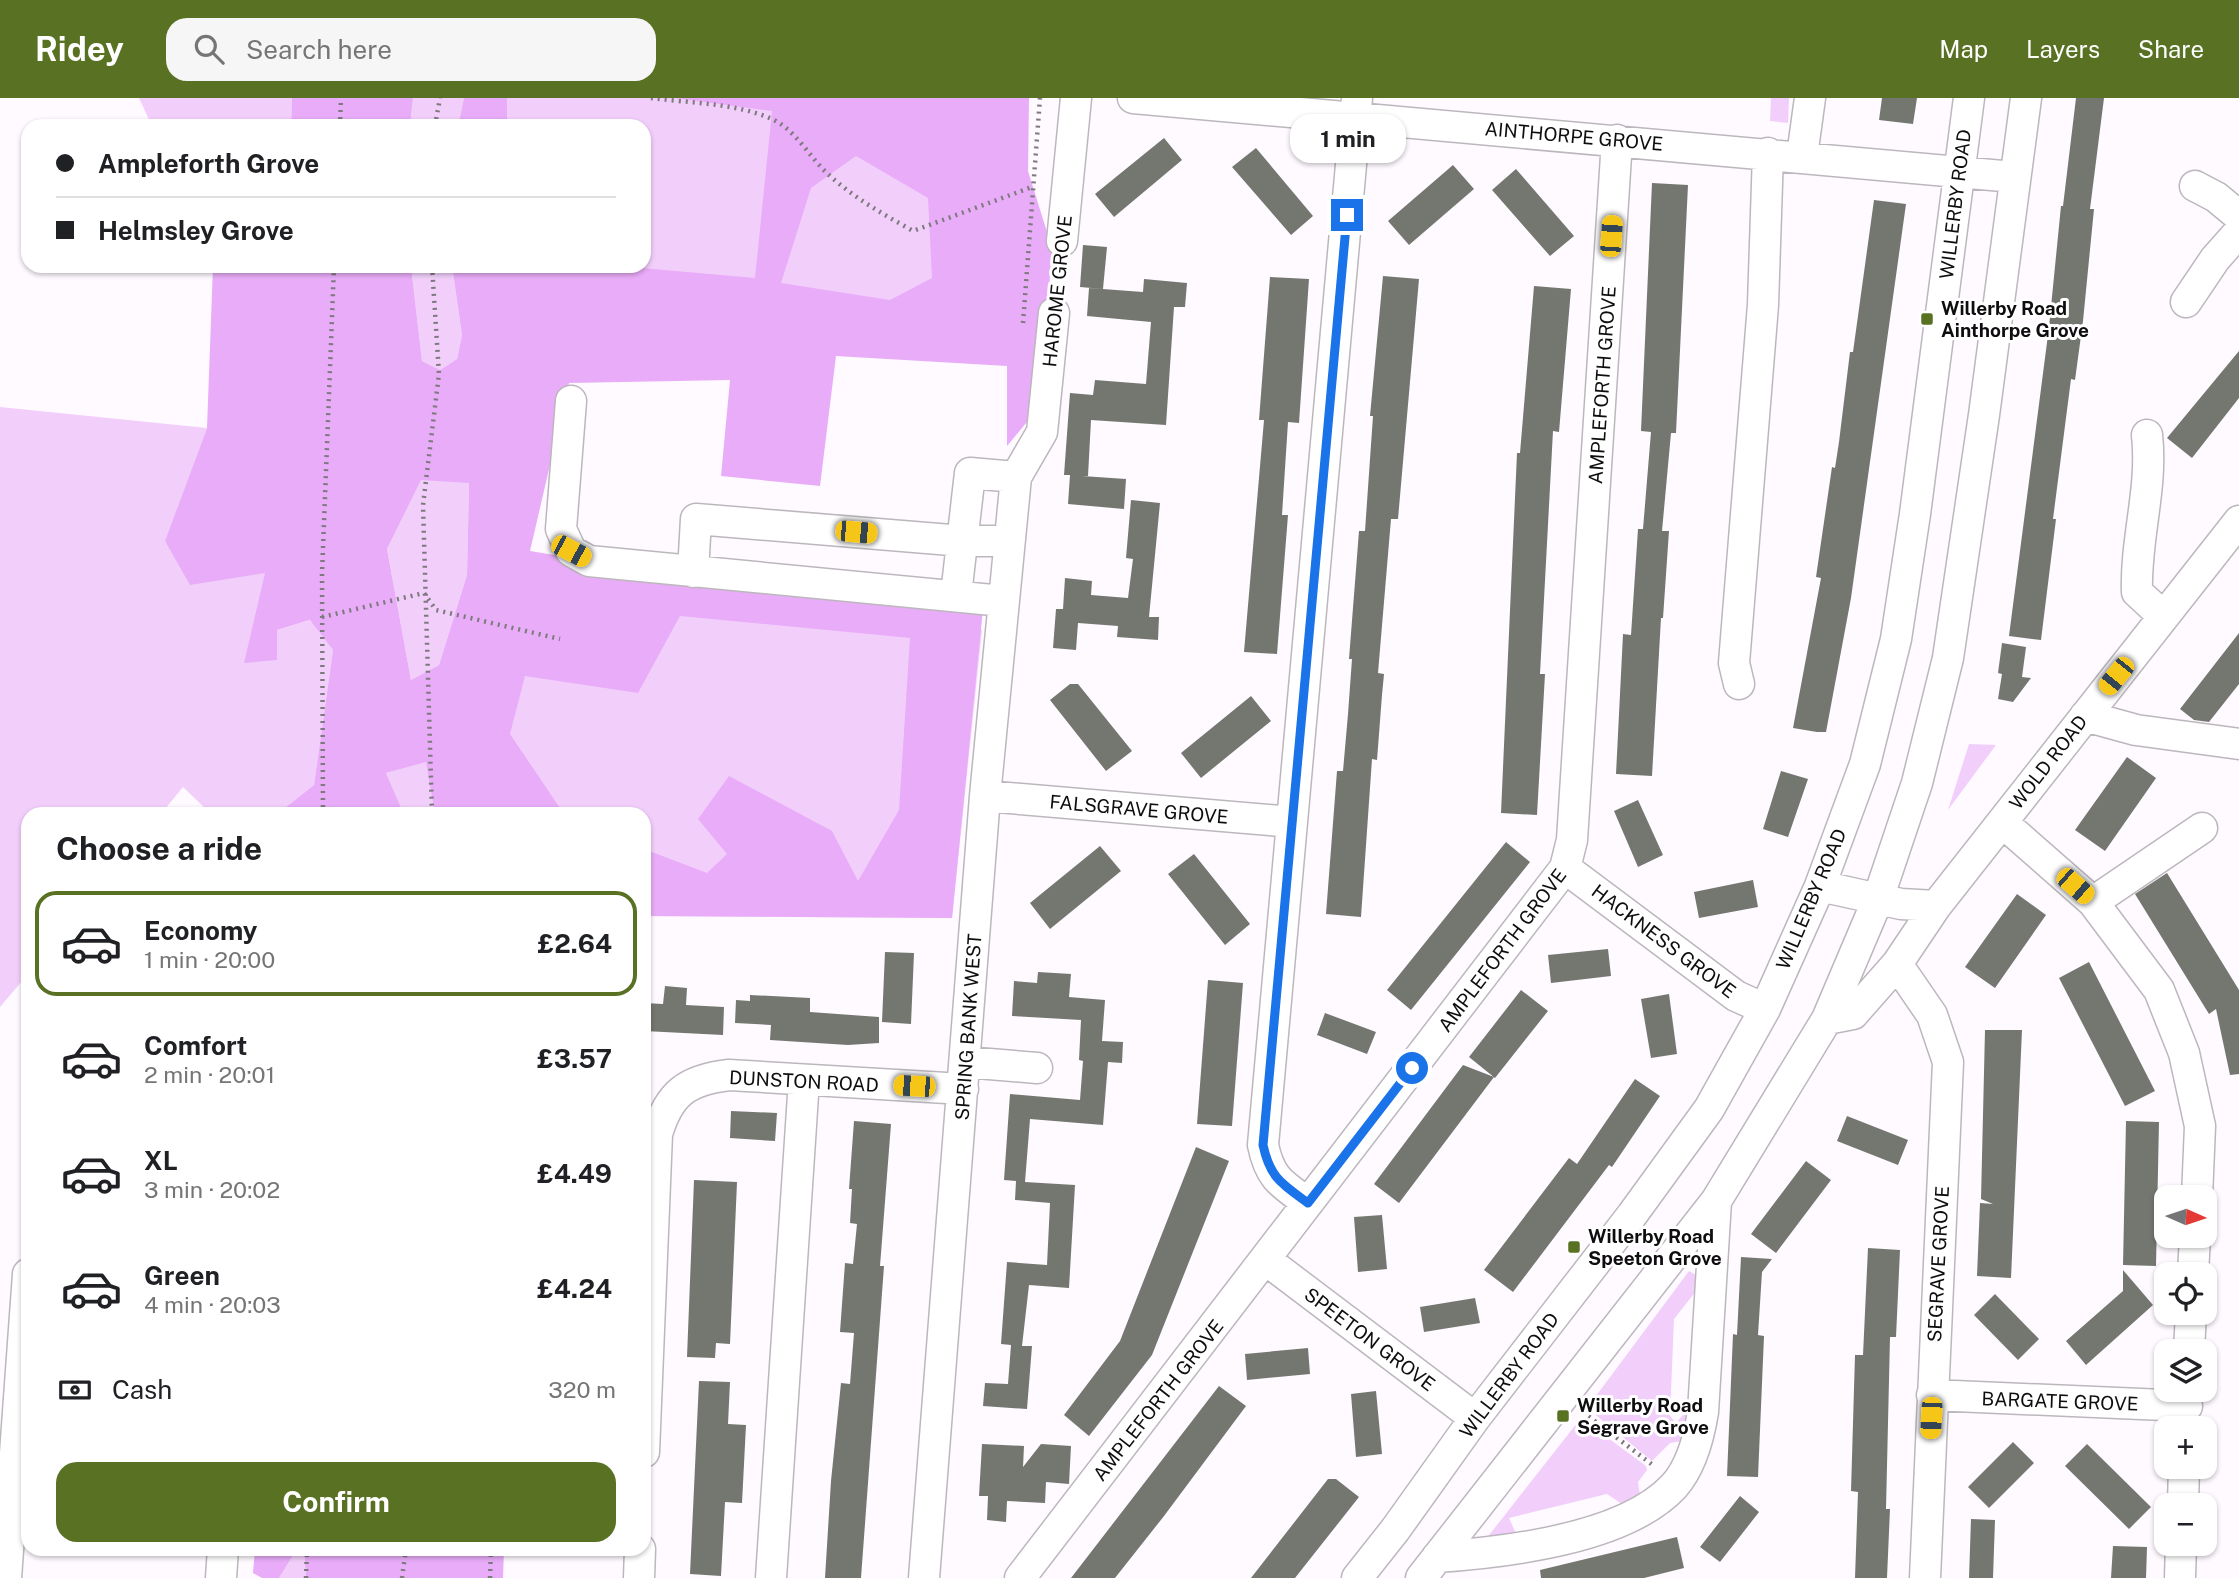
<!DOCTYPE html>
<html lang="en">
<head>
<meta charset="utf-8">
<style>
	body { margin:0; font-family:"Public Sans",sans-serif; background:#f6f6f6; color:#202124; height:100vh; display:flex; flex-direction:column; font-size:26px; white-space:nowrap }
	* { box-sizing:border-box; margin:0 }
	p { font-size:23px; color:#757577 }
	.icon { flex:none; width:38px; height:38px; fill:none; stroke:currentColor; stroke-width:2; stroke-linecap:round; stroke-linejoin:round }
	.map { position:relative; flex:1; overflow:hidden }
	.side { position:absolute; left:21px; top:709px; width:630px; height:749px; display:flex; flex-direction:column; background:#fff; border-radius:21px; box-shadow:0 2px 5px #0004 }
	.side>* { flex:none }
	.hud { position:absolute; left:21px; top:21px; width:630px; height:154px; border-radius:21px; box-shadow:0 2px 5px #0004; display:grid; align-content:center; height:154px; padding:0 35px; background:#fff }
	.needle { width:46px; rotate:93deg }
	.fabs { position:absolute; left:2154px; top:1087px; display:grid; gap:14px }
	.fabs a { display:grid; place-items:center; width:63px; height:63px; border-radius:14px; background:#fff; box-shadow:0 2px 5px #0004; font-size:35px }
	.end { position:absolute; width:32px; height:32px; margin:-16px; border:9px solid #1a73e8; background:#fff; box-shadow:0 0 0 4px #fff }
	.from { border-radius:50% }
	.bubble { position:absolute; height:49px; border-radius:21px; background:#fff; box-shadow:0 2px 5px #0004; font-size:23px; font-weight:700; line-height:49px; text-align:center }
	.car { position:absolute; width:21px; height:42px; margin:-21px -10px; border-radius:9px; box-shadow:0 0 5px 2px #0007; background:linear-gradient(#f5c518 24%,#345 0 40%,#f5c518 0 76%,#345 0 86%,#f5c518 0) }
	.hud b { display:flex; align-items:center; gap:24px; height:66px; font-size:26px }
	.hud b+b { border-top:2px solid #e0e0e0 }
	.hud i { width:18px; height:18px; background:#202124 }
	ul { padding:0; list-style:none }
	li { display:flex; align-items:center; gap:21px; height:105px; margin:0 14px 10px; padding:0 21px; border:4px solid transparent; border-radius:21px }
	li div { flex:1 }
	li b { display:block; font-size:26px }
	li em { font-style:normal; font-weight:700 }
	li.current { border-color:#597123 }
	li>.icon { width:63px; height:63px; stroke-width:1.5 }
	h2 { padding:0 35px; font-size:32px; line-height:84px }
	.pay { display:flex; align-items:center; gap:18px; height:77px; padding:0 35px; font-size:26px }
	.pay p { margin-inline-start:auto }
	.primary-button { display:flex; gap:14px; margin-top:auto; padding:14px 35px }
	.primary-button a { flex:1; height:80px; border-radius:21px; background:#597123; color:#fff; font-size:28px; font-weight:700; line-height:80px; text-align:center }
	header { display:flex; align-items:center; gap:42px; box-sizing:border-box; height:98px; padding:0 35px; background:#597123; color:#fff }
	header strong { font-size:33px }
	nav { display:flex; gap:38px; margin-inline-start:auto; font-size:24px }
	.search { width:490px; height:63px; background:#f6f6f6; display:flex; align-items:center; gap:18px; box-sizing:border-box; padding:0 24px; border-radius:21px; color:#757577; font-size:26px }
	.map>svg:first-child { display:block }
	.green { fill:#f2cffb }
	.forest { fill:#e9acf8; fill-rule:evenodd }
	.building { fill:#747770 }
	.lines { fill:none; stroke-linecap:round; stroke-linejoin:round }
	.minor-casing { stroke:#bcb7bd; stroke-width:33 }
	.path { stroke:#7d7a7d; stroke-width:4.5; stroke-dasharray:2 5; stroke-linecap:butt }
	.minor { stroke:#fff; stroke-width:30 }
	.route { stroke:#1a73e8; stroke-width:9 }
	.poi-dot { fill:#597123; stroke:#fff; stroke-width:2.5 }
	.labels { text-anchor:middle; dominant-baseline:central; stroke-width:6; stroke-linejoin:round; paint-order:stroke }
	.street-label { font-size:19px; fill:#0f0d0f; stroke:#fff }
	.poi-label { font-size:19px; font-weight:bold; fill:#0f0d0f; stroke:#fff; text-anchor:start }
</style>
</head>
<body>
<header>
<strong>Ridey</strong>
<div class="search"><svg class="icon" aria-label="search" viewBox="0 0 24 24"><circle cx="10" cy="10" r="6"/><path d="M15 15l6 6"/></svg>Search here</div>
<nav><a>Map</a><a>Layers</a><a>Share</a></nav>
</header>
<div class="map">
<svg width="2239" height="1480" viewBox="0 0 2239 1480">
	<rect width="100%" height="100%" fill="#fefaff"/>
	<path class="green" d="M 139,0 L 292,0 L 291,28 L 152,28 Z
		M 413,0 L 464,0 L 458,28 L 410,28 Z
		M 487,0 L 1019,0 L 1003,243 L 486,168 L 644,168 L 644,28 L 487,28 Z
		M 1771,0 L 1789,0 L 1788,25 L 1770,23 Z
		M 411,168 L 452,168 L 462,237 L 457,261 L 440,272 L 422,263 Z
		M 0,309 L 207,330 L 165,444 L 266,475 L 277,532 L 311,522 L 333,552 L 314,687 L 277,716 L 211,716 L 183,689 L 161,716 L 28,716 L 28,876 L 0,909 Z
		M 421,381 L 469,384 L 467,477 L 439,567 L 411,582 L 387,451 Z
		M 486,506 L 982,532 L 952,820 L 644,818 L 644,716 L 493,716 Z
		M 1969,646 L 1996,647 L 1948,712 Z
		M 427,663 L 435,716 L 404,716 L 386,675 Z
		M 1689,1173 L 1698,1178 L 1697,1192 L 1674,1221 L 1670,1318 L 1676,1325 L 1688,1311 L 1683,1343 L 1670,1345 L 1652,1363 L 1587,1310 Z
		M 1581,1320 L 1646,1368 L 1647,1372 L 1638,1384 L 1640,1397 L 1625,1408 L 1607,1396 L 1509,1420 L 1517,1438 L 1486,1441 Z
		M 297,1451 L 304,1451 L 306,1480 L 279,1480 Z"/>
	<path class="forest" d="M 292,0 L 413,0 L 410,28 L 291,28 Z
		M 464,0 L 507,0 L 507,28 L 458,28 Z
		M 675,0 L 1029,0 L 1028,73 L 1052,150 L 1044,261 L 1031,319 L 1007,348 L 1007,268 L 836,258 L 820,388 L 721,378 L 730,282 L 569,285 L 530,453 L 668,476 L 983,511 L 952,820 L 644,818 L 644,751 L 707,775 L 727,756 L 698,721 L 729,678 L 832,733 L 858,783 L 899,712 L 910,540 L 680,518 L 638,595 L 525,578 L 510,636 L 564,716 L 435,716 L 426,664 L 386,675 L 404,716 L 277,716 L 314,687 L 333,552 L 310,522 L 277,532 L 277,562 L 244,565 L 265,475 L 190,487 L 165,443 L 207,330 L 213,168 L 411,168 L 422,263 L 440,272 L 457,261 L 462,237 L 452,168 L 619,168 L 755,180 L 772,13 ZM 856,58 L 928,100 L 932,180 L 890,202 L 781,185 L 811,90 ZM 421,382 L 469,385 L 467,477 L 439,567 L 411,582 L 387,451 Z
		M 255,1451 L 297,1451 L 279,1480 L 262,1480 L 253,1475 Z
		M 304,1451 L 504,1451 L 503,1480 L 306,1480 Z"/>
	<path class="building" d="M 1882,0 L 1917,0 L 1913,26 L 1879,22 Z
		M 2076,0 L 2104,0 L 2090,111 L 2094,111 L 2083,223 L 2075,282 L 2071,281 L 2053,421 L 2056,421 L 2041,542 L 2009,538 L 2049,229 L 2061,108 L 2063,108 Z
		M 1164,40 L 1182,62 L 1114,119 L 1095,96 Z
		M 1256,50 L 1313,118 L 1291,137 L 1232,69 Z
		M 1453,67 L 1474,91 L 1409,147 L 1388,123 Z
		M 1516,71 L 1574,138 L 1550,158 L 1492,92 Z
		M 1652,85 L 1688,87 L 1676,335 L 1671,335 L 1662,433 L 1669,433 L 1663,520 L 1661,520 L 1652,678 L 1616,676 L 1623,536 L 1631,537 L 1638,431 L 1643,431 L 1651,334 L 1641,333 Z
		M 1874,102 L 1906,106 L 1851,500 L 1826,634 L 1817,634 L 1793,630 L 1821,480 L 1816,479 L 1832,369 L 1835,370 L 1839,344 L 1850,254 L 1853,254 Z
		M 1083,147 L 1107,149 L 1103,191 L 1080,189 Z
		M 1383,178 L 1419,181 L 1398,421 L 1391,421 L 1378,575 L 1384,576 L 1382,597 L 1377,662 L 1372,661 L 1361,819 L 1326,816 L 1337,673 L 1343,673 L 1348,616 L 1352,561 L 1349,561 L 1359,433 L 1365,433 L 1373,318 L 1370,318 Z
		M 1270,179 L 1309,181 L 1299,325 L 1288,324 L 1282,417 L 1288,417 L 1277,556 L 1244,554 L 1264,322 L 1259,322 Z
		M 1144,181 L 1187,185 L 1185,209 L 1174,209 L 1166,327 L 1091,322 L 1088,378 L 1082,378 L 1126,381 L 1124,411 L 1068,406 L 1070,377 L 1064,377 L 1070,295 L 1093,297 L 1095,282 L 1146,286 L 1151,224 L 1087,218 L 1089,190 L 1143,194 Z
		M 1534,188 L 1571,191 L 1559,334 L 1553,333 L 1540,576 L 1545,576 L 1537,717 L 1501,715 L 1517,355 L 1520,355 Z
		M 2239,253 L 2239,300 L 2192,360 L 2167,340 Z
		M 1131,402 L 1160,405 L 1149,519 L 1159,519 L 1158,542 L 1117,539 L 1118,528 L 1078,525 L 1076,552 L 1053,550 L 1056,511 L 1063,511 L 1065,480 L 1092,483 L 1091,497 L 1128,500 L 1133,461 L 1126,460 Z
		M 2239,535 L 2239,586 L 2209,624 L 2194,622 L 2180,611 Z
		M 2002,545 L 2026,549 L 2022,579 L 2031,580 L 2013,604 L 1998,601 L 2002,576 L 1998,575 Z
		M 1070,586 L 1078,586 L 1132,653 L 1106,673 L 1050,602 Z
		M 1251,598 L 1271,623 L 1201,680 L 1181,655 Z
		M 2127,659 L 2156,680 L 2105,753 L 2075,732 Z
		M 1781,673 L 1808,681 L 1788,739 L 1763,731 Z
		M 1638,702 L 1663,757 L 1638,769 L 1614,713 Z
		M 1506,744 L 1530,764 L 1411,912 L 1387,892 Z
		M 1100,748 L 1121,773 L 1050,831 L 1030,805 Z
		M 1194,756 L 1250,826 L 1225,847 L 1168,776 Z
		M 2167,775 L 2239,892 L 2239,976 L 2230,977 L 2216,911 L 2209,916 L 2135,796 Z
		M 1753,782 L 1758,809 L 1699,820 L 1694,794 Z
		M 2017,796 L 2046,817 L 1995,890 L 1965,869 Z
		M 1608,851 L 1611,878 L 1551,885 L 1548,857 Z
		M 885,854 L 914,855 L 911,926 L 882,924 Z
		M 2089,864 L 2155,993 L 2125,1008 L 2059,880 Z
		M 1038,874 L 1071,876 L 1069,899 L 1105,902 L 1102,943 L 1123,944 L 1122,965 L 1108,964 L 1103,1027 L 1030,1021 L 1025,1084 L 1075,1087 L 1069,1190 L 1029,1187 L 1022,1248 L 1032,1248 L 1027,1311 L 983,1308 L 985,1285 L 1008,1286 L 1011,1247 L 1001,1246 L 1007,1164 L 1047,1167 L 1050,1105 L 1015,1102 L 1016,1083 L 1004,1082 L 1010,996 L 1080,1002 L 1083,963 L 1079,962 L 1081,922 L 1012,918 L 1014,883 L 1037,885 Z
		M 1208,882 L 1243,885 L 1232,1028 L 1197,1026 Z
		M 665,888 L 687,890 L 686,907 L 724,909 L 723,937 L 644,933 L 644,905 L 663,906 Z
		M 1521,892 L 1548,913 L 1495,980 L 1469,959 Z
		M 1669,896 L 1677,956 L 1651,960 L 1641,901 Z
		M 750,897 L 810,900 L 810,914 L 879,919 L 879,945 L 848,947 L 770,942 L 771,927 L 735,925 L 736,902 L 750,903 Z
		M 1325,915 L 1376,934 L 1367,956 L 1317,937 Z
		M 1985,932 L 2022,932 L 2011,1180 L 1977,1178 L 1980,1105 L 1993,1106 L 1981,1101 Z
		M 1463,967 L 1494,979 L 1399,1105 L 1374,1086 Z
		M 1635,981 L 1660,998 L 1612,1069 L 1609,1067 L 1513,1194 L 1484,1172 L 1569,1060 L 1577,1066 Z
		M 731,1013 L 777,1015 L 775,1043 L 730,1040 Z
		M 1847,1018 L 1908,1042 L 1898,1067 L 1837,1043 Z
		M 854,1023 L 891,1026 L 880,1168 L 884,1168 L 861,1480 L 825,1480 L 831,1383 L 841,1285 L 850,1286 L 854,1235 L 840,1234 L 845,1165 L 853,1166 L 857,1126 L 850,1125 L 852,1091 L 849,1091 Z
		M 2126,1023 L 2159,1024 L 2156,1168 L 2123,1167 Z
		M 1196,1049 L 1229,1063 L 1152,1257 L 1089,1338 L 1064,1317 L 1120,1243 Z
		M 1806,1063 L 1831,1082 L 1776,1155 L 1751,1136 Z
		M 694,1082 L 737,1084 L 730,1246 L 716,1245 L 715,1260 L 687,1259 Z
		M 1382,1117 L 1387,1171 L 1358,1174 L 1354,1119 Z
		M 1868,1150 L 1900,1152 L 1896,1239 L 1890,1239 L 1886,1411 L 1890,1411 L 1887,1480 L 1855,1480 L 1858,1394 L 1851,1393 L 1855,1257 L 1863,1257 Z
		M 1741,1159 L 1772,1161 L 1762,1174 L 1758,1237 L 1764,1238 L 1758,1379 L 1727,1378 L 1733,1236 L 1737,1237 Z
		M 2123,1172 L 2153,1207 L 2086,1267 L 2066,1243 L 2123,1193 Z
		M 1995,1196 L 2039,1241 L 2018,1262 L 1974,1217 Z
		M 1475,1200 L 1480,1225 L 1424,1234 L 1420,1209 Z
		M 1308,1250 L 1310,1276 L 1247,1282 L 1245,1256 Z
		M 699,1283 L 730,1284 L 728,1326 L 746,1327 L 742,1405 L 725,1404 L 721,1478 L 690,1476 Z
		M 1219,1288 L 1246,1308 L 1164,1418 L 1115,1480 L 1071,1480 Z
		M 1376,1293 L 1382,1356 L 1356,1359 L 1351,1296 Z
		M 2013,1344 L 2034,1365 L 1989,1410 L 1968,1389 Z
		M 982,1346 L 1024,1348 L 1023,1369 L 1041,1346 L 1071,1348 L 1069,1386 L 1046,1384 L 1045,1405 L 1007,1403 L 1006,1424 L 987,1422 L 988,1398 L 979,1398 Z
		M 2087,1346 L 2151,1409 L 2129,1431 L 2065,1368 Z
		M 1328,1381 L 1336,1381 L 1359,1399 L 1295,1480 L 1251,1480 Z
		M 1740,1398 L 1759,1414 L 1720,1464 L 1700,1449 Z
		M 1971,1421 L 1995,1422 L 1993,1480 L 1969,1480 Z
		M 1677,1439 L 1684,1470 L 1644,1480 L 1541,1480 L 1540,1472 Z
		M 2113,1448 L 2147,1449 L 2146,1480 L 2111,1480 Z"/>
	<g class="lines">
		<g class="minor-casing">
			<path id="minor" d="M 1133,0 L 2014,79
				M 1802,58 L 1810,0
				M 2195,88 L 2216,99 L 2239,118
				M 1062,143 L 1076,0
				M 2186,204 L 2215,161 L 2239,134
				M 571,303 L 561,431 L 571,453 L 589,463 L 1003,503
				M 2147,337 C 2153,390 2135,442 2137,494 L 2163,518
				M 693,474 L 696,421 L 963,443 L 1009,443
				M 956,497 L 970,375 L 1016,379
				M 1739,586 L 1734,565 L 1763,207 L 1768,55
				M 2085,618 L 2136,632 L 2239,646
				M 985,698 L 1292,724
				M 2002,724 L 2093,804 L 2159,892 L 2184,955 L 2200,1028 L 2197,1099
				M 1565,770 L 1736,898 L 1765,911
				M 1820,788 L 1901,806 L 1936,808
				M 2093,804 L 2202,730
				M 1897,866 L 1932,917 L 1948,964 L 1925,1480
				M 1827,921 L 1853,916 L 1897,866 L 1936,808 L 2239,423
				M 965,964 L 1037,970
				M 1308,1105 C 1282,1086 1270,1081 1263,1047 L 1357,0
				M 1266,1162 L 1475,1320
				M 2193,1176 L 2195,1138
				M 2189,1253 L 2191,1214
				M 1932,1297 L 2187,1308
				M 644,1354 L 657,1036 C 669,995 687,982 729,977 L 963,991
				M 2183,1407 L 2184,1368
				M 1437,1459 C 1507,1454 1625,1441 1674,1388 C 1692,1368 1699,1339 1703,1314 L 1716,1103
				M 6,1480 L 28,1176
				M 221,1480 L 223,1451
				M 639,1480 L 640,1451
				M 771,1480 L 804,982
				M 924,1480 L 985,698 L 1016,379 L 1042,334 L 1054,215
				M 1020,1480 L 1565,770 L 1572,742 L 1617,42
				M 1357,1480 L 1395,1432 L 1475,1320 L 1632,1117 L 1709,1011 L 1765,911 L 1820,788 L 1865,666 L 1896,541 L 1915,416 L 1969,0
				M 1421,1480 L 1716,1103 L 1827,921 L 1878,801 L 1917,685 L 1948,560 L 1984,317 L 2026,0
				M 2180,1480 L 2181,1446"/>
		</g>
		<path class="path" d="M 651,0 C 689,5 736,5 772,21 C 797,33 809,59 829,77 C 854,100 883,116 913,133 L 1032,89
			M 340,28 L 341,0
			M 435,28 L 440,0
			M 432,168 L 439,276 L 423,407 L 432,716
			M 1057,190 L 1059,168
			M 1023,225 L 1040,0
			M 322,519 L 424,495 L 436,512 L 560,541
			M 323,716 L 322,476 L 334,168
			M 1583,1314 L 1654,1368
			M 306,1480 L 307,1451
			M 402,1480 L 406,1451
			M 490,1480 L 491,1451"/>
		<use href="#minor" class="minor"/>
	</g>
	<g class="lines">
		<path class="route" d="M 1347,117 L 1263,1047 C 1270,1080 1282,1086 1308,1105 L 1412,970"/>
	</g>
	<g class="poi-dot">
		<rect x="1920" y="214" width="14" height="14" rx="3.5"/>
		<rect x="1567" y="1142" width="14" height="14" rx="3.5"/>
		<rect x="1556" y="1311" width="14" height="14" rx="3.5"/>
	</g>
	<g class="labels">
		<g class="street-label">
			<text transform="translate(1574 38) rotate(5)">AINTHORPE GROVE</text>
			<text transform="translate(1955 106) rotate(-83)">WILLERBY ROAD</text>
			<text transform="translate(1057 193) rotate(-84)">HAROME GROVE</text>
			<text transform="translate(1602 287) rotate(-86)">AMPLEFORTH GROVE</text>
			<text transform="translate(2048 664) rotate(-52)">WOLD ROAD</text>
			<text transform="translate(1139 711) rotate(5)">FALSGRAVE GROVE</text>
			<text transform="translate(1811 801) rotate(-67)">WILLERBY ROAD</text>
			<text transform="translate(1664 843) rotate(37)">HACKNESS GROVE</text>
			<text transform="translate(1502 852) rotate(-53)">AMPLEFORTH GROVE</text>
			<text transform="translate(968 929) rotate(-86)">SPRING BANK WEST</text>
			<text transform="translate(804 983) rotate(3)">DUNSTON ROAD</text>
			<text transform="translate(1938 1166) rotate(-87)">SEGRAVE GROVE</text>
			<text transform="translate(1370 1241) rotate(37)">SPEETON GROVE</text>
			<text transform="translate(1509 1277) rotate(-53)">WILLERBY ROAD</text>
			<text transform="translate(1158 1302) rotate(-52)">AMPLEFORTH GROVE</text>
			<text transform="translate(2060 1303) rotate(2)">BARGATE GROVE</text>
		</g>
		<g class="poi-label">
			<text x="1941" y="210">Willerby Road<tspan x="1941" dy="22">Ainthorpe Grove</tspan></text>
			<text x="1588" y="1138">Willerby Road<tspan x="1588" dy="22">Speeton Grove</tspan></text>
			<text x="1577" y="1307">Willerby Road<tspan x="1577" dy="22">Segrave Grove</tspan></text>
		</g>
	</g>
</svg>
<div class="fabs">
<a><svg class="needle" viewBox="-14 -14 28 28"><path d="M0-13l5 13h-10z" fill="#e53935"/><path d="M0 13l5-13h-10z" fill="#757577"/></svg></a>
<a><svg class="icon" aria-label="locate" viewBox="0 0 24 24"><circle cx="12" cy="12" r="6"/><path d="M12 2v4M12 18v4M2 12h4M18 12h4"/></svg></a>
<a><svg class="icon" aria-label="layers" viewBox="0 0 24 24"><path d="M12 4l9 5-9 5-9-5zM3 14l9 5 9-5"/></svg></a>
<a>+</a>
<a>−</a>
</div>
<i class="end from" style="left:1412px;top:970px"></i>
<i class="end" style="left:1347px;top:117px"></i>
<div class="bubble" style="left:1290px;top:16px;width:116px">1 min</div>
<i class="car" style="left:1611px;top:138px;rotate:4deg"></i>
<i class="car" style="left:856px;top:434px;rotate:95deg"></i>
<i class="car" style="left:571px;top:453px;rotate:118deg"></i>
<i class="car" style="left:2116px;top:578px;rotate:219deg"></i>
<i class="car" style="left:2075px;top:788px;rotate:131deg"></i>
<i class="car" style="left:914px;top:988px;rotate:273deg"></i>
<i class="car" style="left:1931px;top:1320px;rotate:183deg"></i>
<div class="hud">
<b><i class="from"></i>Ampleforth Grove</b>
<b><i></i>Helmsley Grove</b>
</div>
<section class="side">
<h2>Choose a ride</h2>
<ul>
<li class="current"><svg class="icon" aria-label="car" viewBox="0 0 24 24"><path d="M5 17H2v-5l4-1 3-4h7l3 4 3 1v5h-3M9 17h6M6 11h13"/><circle cx="7" cy="17" r="2"/><circle cx="17" cy="17" r="2"/></svg><div><b>Economy</b><p>1 min · 20:00</p></div><em>£2.64</em></li>
<li><svg class="icon" aria-label="car" viewBox="0 0 24 24"><path d="M5 17H2v-5l4-1 3-4h7l3 4 3 1v5h-3M9 17h6M6 11h13"/><circle cx="7" cy="17" r="2"/><circle cx="17" cy="17" r="2"/></svg><div><b>Comfort</b><p>2 min · 20:01</p></div><em>£3.57</em></li>
<li><svg class="icon" aria-label="car" viewBox="0 0 24 24"><path d="M5 17H2v-5l4-1 3-4h7l3 4 3 1v5h-3M9 17h6M6 11h13"/><circle cx="7" cy="17" r="2"/><circle cx="17" cy="17" r="2"/></svg><div><b>XL</b><p>3 min · 20:02</p></div><em>£4.49</em></li>
<li><svg class="icon" aria-label="car" viewBox="0 0 24 24"><path d="M5 17H2v-5l4-1 3-4h7l3 4 3 1v5h-3M9 17h6M6 11h13"/><circle cx="7" cy="17" r="2"/><circle cx="17" cy="17" r="2"/></svg><div><b>Green</b><p>4 min · 20:03</p></div><em>£4.24</em></li>
</ul>
<div class="pay"><svg class="icon" aria-label="cash" viewBox="0 0 24 24"><path d="M3 7h18v10H3z"/><circle cx="12" cy="12" r="2"/></svg>Cash<p>320 m</p></div>
<div class="primary-button"><a>Confirm</a></div>
</section>
</div>
</body>
</html>
